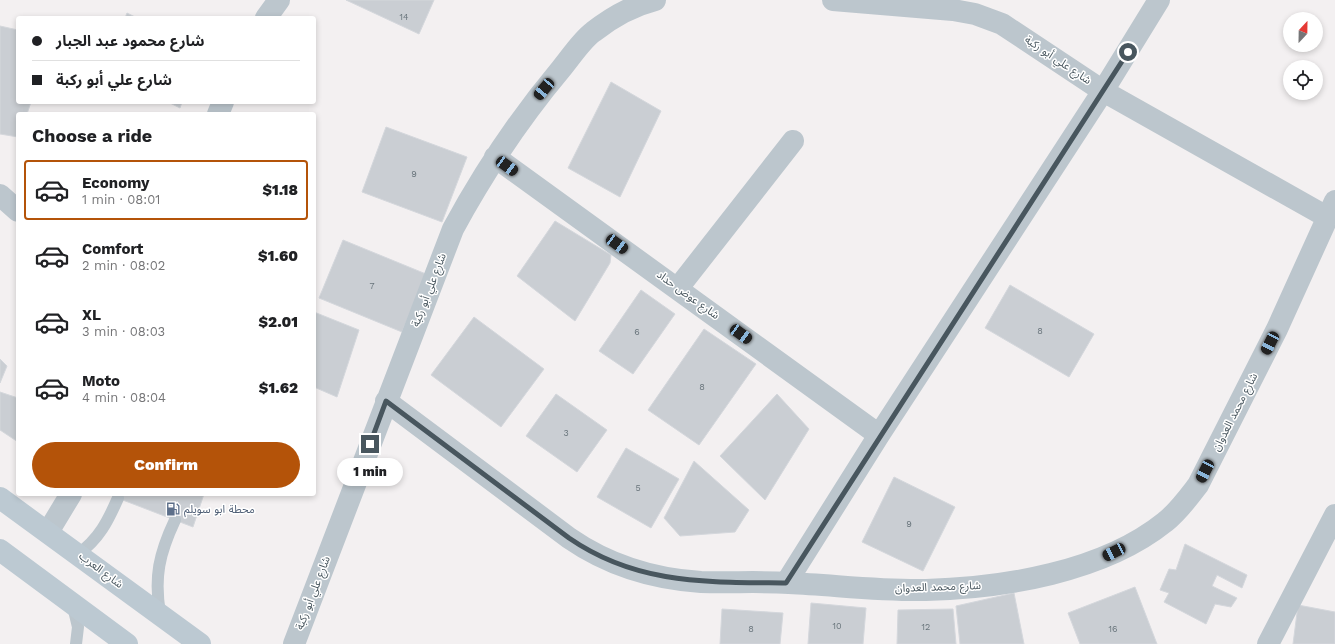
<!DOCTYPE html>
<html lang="en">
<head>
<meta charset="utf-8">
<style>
	body { margin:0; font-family:"Work Sans","Noto Sans Arabic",sans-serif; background:#f2f2f2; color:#202124; height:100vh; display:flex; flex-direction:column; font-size:15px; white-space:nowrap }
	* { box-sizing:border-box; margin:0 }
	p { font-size:13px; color:#757577 }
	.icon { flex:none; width:22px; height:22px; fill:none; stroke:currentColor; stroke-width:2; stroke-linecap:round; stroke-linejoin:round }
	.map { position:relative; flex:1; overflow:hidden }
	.side { position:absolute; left:16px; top:112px; width:300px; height:384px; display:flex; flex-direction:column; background:#fff; border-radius:4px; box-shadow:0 2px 6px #0003 }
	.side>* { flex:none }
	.hud { position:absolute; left:16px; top:16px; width:300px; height:88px; border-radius:4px; box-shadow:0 2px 6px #0003; display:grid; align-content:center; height:88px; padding:0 16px; background:#fff }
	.needle { width:26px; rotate:22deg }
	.tools { position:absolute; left:1283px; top:12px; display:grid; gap:8px }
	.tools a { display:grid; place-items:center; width:40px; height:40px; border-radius:50%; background:#fff; box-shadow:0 2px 6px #0003; font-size:20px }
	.end { position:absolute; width:18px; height:18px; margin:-9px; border:5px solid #48565e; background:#fff; box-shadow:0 0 0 2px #fff }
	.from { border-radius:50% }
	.bubble { position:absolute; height:28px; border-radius:14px; background:#fff; box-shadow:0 2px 6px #0003; font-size:13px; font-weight:800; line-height:28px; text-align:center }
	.car { position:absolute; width:12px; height:24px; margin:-12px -6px; border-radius:5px; box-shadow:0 0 3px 1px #0007; background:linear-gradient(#222 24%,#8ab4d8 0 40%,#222 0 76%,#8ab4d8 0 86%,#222 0) }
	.hud b { display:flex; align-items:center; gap:14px; height:38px; font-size:15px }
	.hud b+b { border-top:1px solid #e0e0e0 }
	.hud i { width:10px; height:10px; background:#202124 }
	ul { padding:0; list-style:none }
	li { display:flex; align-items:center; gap:12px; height:60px; margin:0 8px 6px; padding:0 8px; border:2px solid transparent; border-radius:4px }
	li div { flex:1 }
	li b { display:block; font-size:15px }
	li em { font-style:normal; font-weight:800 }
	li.active { border-color:#b45309 }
	li>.icon { width:36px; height:36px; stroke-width:1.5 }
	h2 { padding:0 16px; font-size:18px; line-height:48px }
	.button { display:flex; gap:8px; margin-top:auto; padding:8px 16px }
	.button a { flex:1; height:46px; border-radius:24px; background:#b45309; color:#fff; font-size:16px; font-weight:800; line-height:46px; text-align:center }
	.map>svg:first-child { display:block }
	.building { fill:#caced3; stroke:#d4d7dc }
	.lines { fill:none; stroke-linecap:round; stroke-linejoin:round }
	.service { stroke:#bcc6cd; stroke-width:12 }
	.minor { stroke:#bcc6cd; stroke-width:22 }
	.secondary { stroke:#bcc9d2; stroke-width:22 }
	.route { stroke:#48565e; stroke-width:5 }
	.labels { text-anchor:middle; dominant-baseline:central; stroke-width:3; stroke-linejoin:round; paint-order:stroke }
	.number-label { font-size:9px; fill:#68747b }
	.street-label { font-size:11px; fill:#48565e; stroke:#fff }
	.service-label { font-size:11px; fill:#4e5e75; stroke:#fff; text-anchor:start }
</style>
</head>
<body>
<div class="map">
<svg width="1335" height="644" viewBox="0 0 1335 644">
	<rect width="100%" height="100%" fill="#f3f0f1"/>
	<path class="building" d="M 346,0 L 434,0 L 419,34 Z
		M 127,13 L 137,18 L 125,18 Z
		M 0,26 L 18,30 L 18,102 L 31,102 L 27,114 L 18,114 L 18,137 L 0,134 Z
		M 611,82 L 661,111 L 620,197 L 568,168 Z
		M 168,102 L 182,102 L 180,108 Z
		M 386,127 L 467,157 L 442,222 L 362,192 Z
		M 555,221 L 611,255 L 610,263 L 575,321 L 517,276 Z
		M 343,240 L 426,274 L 402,332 L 319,298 Z
		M 1010,285 L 1094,334 L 1069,377 L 985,328 Z
		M 641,290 L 675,314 L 633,374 L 599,351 Z
		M 314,312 L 359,330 L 337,397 L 314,387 Z
		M 474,317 L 544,369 L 501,427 L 431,375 Z
		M 704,329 L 756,364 L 699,445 L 648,410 Z
		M 0,359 L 7,366 L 0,383 Z
		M 0,392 L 18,398 L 18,442 L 0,430 Z
		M 556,394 L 607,430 L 577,472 L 526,436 Z
		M 777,394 L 809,429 L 765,500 L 720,456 Z
		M 626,448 L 679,479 L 651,528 L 597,497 Z
		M 694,461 L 749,510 L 735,532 L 680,536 L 664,518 Z
		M 894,477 L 955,507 L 923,571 L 862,542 Z
		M 116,494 L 204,494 L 193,527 L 115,497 Z
		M 1185,544 L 1247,575 L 1242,588 L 1217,575 L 1212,586 L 1237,598 L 1231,607 L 1215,604 L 1206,624 L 1164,602 L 1169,593 L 1160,590 L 1169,569 L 1176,570 Z
		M 1135,587 L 1157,644 L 1080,644 L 1068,613 Z
		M 1014,593 L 1024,644 L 960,644 L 956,606 Z
		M 811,603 L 866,608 L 863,644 L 808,644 Z
		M 1298,605 L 1335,612 L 1335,644 L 1293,644 Z
		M 722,609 L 783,613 L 780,644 L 720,644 Z
		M 953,609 L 956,644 L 897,644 L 898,610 Z"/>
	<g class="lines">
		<path class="service" d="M 78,554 C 99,539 108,521 118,498
			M 73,606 L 78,627 L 76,644
			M 160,614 C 154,577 159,554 175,520"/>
		<path class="minor" d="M 833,0 L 953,10 L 975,14 L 1002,24 L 1103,91 L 1327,217
			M 266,18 L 279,0
			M 218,114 L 223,102
			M 495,157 L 879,435
			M 0,195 L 18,211
			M 678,288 L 793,141
			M 386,401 L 569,538 C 608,565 654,579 701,582 C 730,583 760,581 789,583 C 834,585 880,591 926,590 C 1003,588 1103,572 1165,522 C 1178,512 1188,498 1198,485 L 1277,329 L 1335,201
			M 48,532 L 71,494
			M 786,583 L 879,435 L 1103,91 L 1159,0
			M 294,644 L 453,229 C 484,172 519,119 561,69 C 571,57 581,41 593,32 C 612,17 631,6 655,0
			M 1268,644 L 1335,515"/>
		<path class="secondary" d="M 0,498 L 200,644
			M 0,550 L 127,644"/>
	</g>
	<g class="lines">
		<path class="route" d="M 370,444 L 386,401 L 569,538 C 637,585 707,582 786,583 L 1128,52"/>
	</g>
	<defs>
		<g id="fuel-bare" transform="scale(1.08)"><path d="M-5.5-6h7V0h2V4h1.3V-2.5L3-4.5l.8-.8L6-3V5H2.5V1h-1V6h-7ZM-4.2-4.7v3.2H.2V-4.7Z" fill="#5c6f8a" stroke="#fff" stroke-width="2.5" paint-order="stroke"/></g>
	</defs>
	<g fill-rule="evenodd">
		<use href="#fuel-bare" x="173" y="509"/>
	</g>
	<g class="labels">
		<g class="number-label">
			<text x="404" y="17">14</text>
			<text x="414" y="174">9</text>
			<text x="372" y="286">7</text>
			<text x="1040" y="331">8</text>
			<text x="637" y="332">6</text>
			<text x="702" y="387">8</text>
			<text x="566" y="433">3</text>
			<text x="638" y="488">5</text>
			<text x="909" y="524">9</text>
			<text x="837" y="626">10</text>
			<text x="926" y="627">12</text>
			<text x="751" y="629">8</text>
			<text x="1113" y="629">16</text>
		</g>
		<g class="street-label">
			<text transform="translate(1058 60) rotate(34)">شارع علي أبو ركبة</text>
			<text transform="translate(429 290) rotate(-69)">شارع علي أبو ركبة</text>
			<text transform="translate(688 295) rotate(36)">شارع عوض حداد</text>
			<text transform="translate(1235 412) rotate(-63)">شارع محمد العدوان</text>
			<text transform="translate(101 570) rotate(37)">شارع العرب</text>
			<text transform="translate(938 587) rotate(-2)">شارع محمد العدوان</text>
			<text transform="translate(313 593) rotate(-69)">شارع علي أبو ركبة</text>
		</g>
		<g class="service-label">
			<text x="184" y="509">محطة ابو سويلم</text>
		</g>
	</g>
</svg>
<div class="tools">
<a><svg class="needle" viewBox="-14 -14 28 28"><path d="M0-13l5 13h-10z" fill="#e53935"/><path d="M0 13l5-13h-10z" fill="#757577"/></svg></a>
<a><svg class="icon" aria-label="locate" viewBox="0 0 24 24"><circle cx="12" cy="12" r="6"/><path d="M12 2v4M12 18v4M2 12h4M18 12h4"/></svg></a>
</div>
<i class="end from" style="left:1128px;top:52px"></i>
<i class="end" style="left:370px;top:444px"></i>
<div class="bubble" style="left:337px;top:458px;width:66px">1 min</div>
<i class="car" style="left:544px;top:89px;rotate:220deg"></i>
<i class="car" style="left:507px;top:166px;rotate:126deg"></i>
<i class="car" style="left:617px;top:244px;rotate:126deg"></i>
<i class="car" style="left:741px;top:334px;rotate:126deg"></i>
<i class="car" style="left:1270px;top:343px;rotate:207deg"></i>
<i class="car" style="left:1205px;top:471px;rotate:207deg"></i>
<i class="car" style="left:1114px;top:552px;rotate:243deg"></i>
<div class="hud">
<b><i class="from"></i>شارع محمود عبد الجبار</b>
<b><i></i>شارع علي أبو ركبة</b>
</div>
<section class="side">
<h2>Choose a ride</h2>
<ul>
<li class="active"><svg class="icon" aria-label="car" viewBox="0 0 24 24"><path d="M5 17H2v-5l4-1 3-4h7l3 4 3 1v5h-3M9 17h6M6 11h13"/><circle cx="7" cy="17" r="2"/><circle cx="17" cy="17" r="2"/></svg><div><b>Economy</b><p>1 min · 08:01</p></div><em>$1.18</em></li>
<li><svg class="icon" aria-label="car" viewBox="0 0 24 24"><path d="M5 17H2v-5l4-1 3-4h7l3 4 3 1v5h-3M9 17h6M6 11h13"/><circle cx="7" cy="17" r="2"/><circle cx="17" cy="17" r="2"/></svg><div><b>Comfort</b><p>2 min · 08:02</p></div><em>$1.60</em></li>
<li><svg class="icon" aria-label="car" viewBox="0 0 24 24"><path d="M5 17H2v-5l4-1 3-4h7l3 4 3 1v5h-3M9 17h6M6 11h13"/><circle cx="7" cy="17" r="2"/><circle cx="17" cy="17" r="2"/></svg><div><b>XL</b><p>3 min · 08:03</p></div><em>$2.01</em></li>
<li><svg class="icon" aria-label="car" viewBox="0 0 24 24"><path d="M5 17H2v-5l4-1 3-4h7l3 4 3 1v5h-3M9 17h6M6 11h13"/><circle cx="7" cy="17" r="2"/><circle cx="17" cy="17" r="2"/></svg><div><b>Moto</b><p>4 min · 08:04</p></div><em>$1.62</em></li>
</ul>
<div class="button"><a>Confirm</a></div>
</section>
</div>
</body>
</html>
